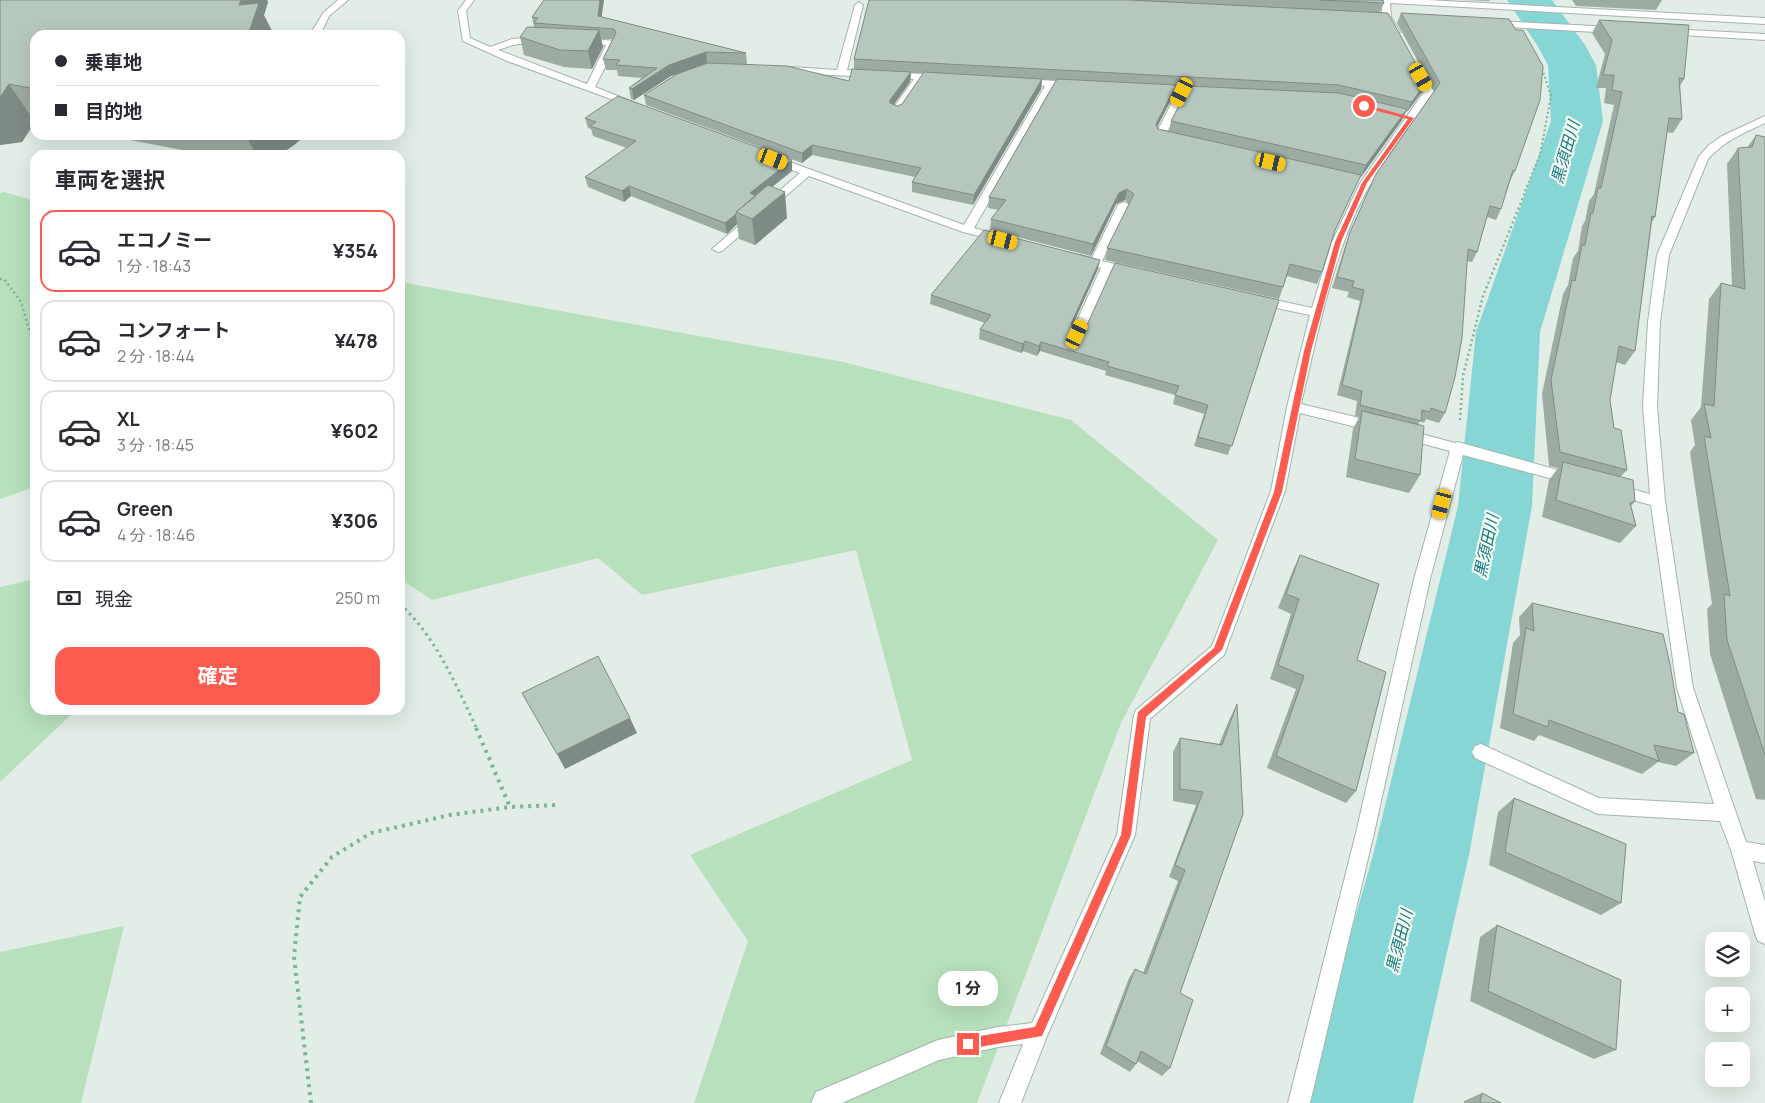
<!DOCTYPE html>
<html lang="ja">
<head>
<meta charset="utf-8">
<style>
	body { margin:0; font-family:Manrope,"Noto Sans JP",sans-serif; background:#f7f7f7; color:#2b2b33; height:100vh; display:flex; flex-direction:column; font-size:19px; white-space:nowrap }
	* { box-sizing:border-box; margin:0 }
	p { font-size:16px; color:#7c7c81 }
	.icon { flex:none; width:28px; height:28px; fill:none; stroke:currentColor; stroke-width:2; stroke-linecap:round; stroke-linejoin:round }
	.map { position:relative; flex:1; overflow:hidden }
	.panel { position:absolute; left:30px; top:150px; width:375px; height:565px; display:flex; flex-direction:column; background:#fff; border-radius:15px; box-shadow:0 5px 20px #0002 }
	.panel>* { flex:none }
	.hud { position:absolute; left:30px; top:30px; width:375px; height:110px; border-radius:15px; box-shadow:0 5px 20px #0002; display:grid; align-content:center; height:110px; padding:0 25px; background:#fff }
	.controls { position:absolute; left:1705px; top:932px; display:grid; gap:10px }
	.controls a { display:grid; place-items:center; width:45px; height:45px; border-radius:10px; background:#fff; box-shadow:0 5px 20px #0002; font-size:25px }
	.end { position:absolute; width:22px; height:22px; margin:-11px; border:6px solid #fc5c50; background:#fff; box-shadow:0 0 0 2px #fff }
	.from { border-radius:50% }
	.bubble { position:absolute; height:35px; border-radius:15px; background:#fff; box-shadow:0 5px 20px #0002; font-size:16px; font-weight:700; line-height:35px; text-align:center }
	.car { position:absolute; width:15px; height:30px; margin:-15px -8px; border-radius:6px; box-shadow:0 0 4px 1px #0007; background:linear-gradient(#f5c518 24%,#345 0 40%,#f5c518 0 76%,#345 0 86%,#f5c518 0) }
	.hud b { display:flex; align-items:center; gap:18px; height:48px; font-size:19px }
	.hud b+b { border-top:1px solid #e1e1e2 }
	.hud i { width:12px; height:12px; background:#2b2b33 }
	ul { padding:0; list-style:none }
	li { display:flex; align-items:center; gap:15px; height:82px; margin:0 10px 8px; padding:0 15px; border:2px solid #e1e1e2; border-radius:15px }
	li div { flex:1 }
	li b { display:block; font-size:19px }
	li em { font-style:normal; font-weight:700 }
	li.on { border-color:#fc5c50 }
	li>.icon { width:45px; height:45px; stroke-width:1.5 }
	h2 { padding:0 25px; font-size:22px; line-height:60px }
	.pay { display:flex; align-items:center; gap:12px; height:55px; padding:0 25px; font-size:19px }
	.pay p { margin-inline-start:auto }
	.action { display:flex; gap:10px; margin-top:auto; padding:10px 25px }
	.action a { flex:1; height:58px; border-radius:15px; background:#fc5c50; color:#fff; font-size:20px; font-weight:700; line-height:58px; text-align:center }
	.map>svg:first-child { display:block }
	.green { fill:#b8e0bc }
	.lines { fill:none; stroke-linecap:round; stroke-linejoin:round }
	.river { fill:#85d6d5; fill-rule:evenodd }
	.minor-casing { stroke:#a3b5ac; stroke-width:2 }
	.path-far3 { stroke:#7fb39a; stroke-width:2; stroke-dasharray:2 2.5; stroke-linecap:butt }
	.path-far2 { stroke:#7fb39a; stroke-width:2.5; stroke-dasharray:2 3; stroke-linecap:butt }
	.path-far1 { stroke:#7fb39a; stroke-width:3; stroke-dasharray:2.5 4; stroke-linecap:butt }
	.path { stroke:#7fb39a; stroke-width:4; stroke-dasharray:3 5; stroke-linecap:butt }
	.minor { fill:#fff; fill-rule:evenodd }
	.wall { fill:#9daca3; fill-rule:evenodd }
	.shaded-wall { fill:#7f8c85 }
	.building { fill:#b6c8be; stroke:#7f8c85 }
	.route { fill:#fc5c50 }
	.labels { text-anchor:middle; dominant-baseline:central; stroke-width:4.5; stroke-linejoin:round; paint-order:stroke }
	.water-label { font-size:16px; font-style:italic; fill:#167a7a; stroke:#f2f9f4 }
</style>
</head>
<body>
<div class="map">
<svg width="1765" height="1103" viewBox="0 0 1765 1103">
	<rect width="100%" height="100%" fill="#e1ede6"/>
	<path class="green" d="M 4,192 L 35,201 L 35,487 L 0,499 L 0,193 Z
		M 400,282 L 843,362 L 1071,420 L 1218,540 L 1121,723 L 977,1103 L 694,1103 L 748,941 L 690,855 L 912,760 L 856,550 L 642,595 L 598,558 L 432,600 L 400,579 Z
		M 35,579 L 35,710 L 76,710 L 0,782 L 0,587 Z
		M 124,926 L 81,1103 L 0,1103 L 0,952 Z"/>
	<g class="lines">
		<path class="river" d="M 1507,0 L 1552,0 L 1585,45 L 1596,65 L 1603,121 L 1540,332 L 1532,506 L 1469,855 L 1413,1103 L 1303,1103 L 1373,855 L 1458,506 L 1476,332 L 1551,121 L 1548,65 L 1537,45 Z"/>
		<g class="minor-casing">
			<path id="minor" d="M 338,0 L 348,0 L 329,16 L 320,35 L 310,35 L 323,13 Z
				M 466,0 L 474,0 L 466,11 L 470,38 L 490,47 L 512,39 L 542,37 L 542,41 L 513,45 L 498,50 L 587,84 L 606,45 L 582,44 L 577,41 L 582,38 L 615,41 L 617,43 L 595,87 L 638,104 L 633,107 L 630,106 L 507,61 L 463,41 L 458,11 Z
				M 1375,0 L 1427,0 L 1765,18 L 1765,24 L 1390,3 L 1391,17 L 1400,32 L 1395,35 L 1392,34 L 1383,17 L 1381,3 Z
				M 859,2 L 863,5 L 847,70 L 940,75 L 945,78 L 940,81 L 924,80 L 900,113 L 892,113 L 891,111 L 914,79 L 791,73 L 786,70 L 791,67 L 837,70 L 855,5 Z
				M 1494,21 L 1614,27 L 1619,30 L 1614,33 L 1491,26 L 1491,22 Z
				M 1669,29 L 1765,34 L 1765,40 L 1666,34 L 1664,32 Z
				M 1415,64 L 1420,67 L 1434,92 C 1413,122 1389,151 1371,183 C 1334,246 1318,333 1301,404 L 1376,422 L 1381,424 L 1383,427 L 1381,430 L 1376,432 L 1300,413 L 1285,491 L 1224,655 L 1150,719 L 1135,835 L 1047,1036 L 1021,1103 L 999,1103 L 1023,1044 L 998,1047 L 939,1060 L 842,1103 L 811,1103 L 816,1092 L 938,1040 L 998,1027 L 1032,1023 L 1117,835 L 1134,715 L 1136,710 L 1212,646 L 1271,491 L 1287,407 L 1310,315 L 1257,304 L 1251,300 L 1257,296 L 1312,308 L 1332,242 L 1360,183 L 1424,92 L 1410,67 Z
				M 1023,79 L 1072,82 L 1077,85 L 1072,88 L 1054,87 L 974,228 L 1003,236 L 1005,238 L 1003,240 L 999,241 L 963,232 L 809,176 L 722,251 L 718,252 L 712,249 L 800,173 L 769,161 L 768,159 L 773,156 L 964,225 L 1045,86 L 1020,84 L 1018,82 Z
				M 1155,87 L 1205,90 L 1210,93 L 1205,96 L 1186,95 L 1166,134 L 1177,137 L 1178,139 L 1177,141 L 1160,139 L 1155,136 L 1176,94 L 1152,92 L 1150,90 Z
				M 1765,116 L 1765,123 C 1744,133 1724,141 1708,159 L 1669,255 L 1660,322 L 1657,406 L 1665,501 L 1693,688 L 1746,842 L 1765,845 L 1765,863 L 1753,861 L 1765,902 L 1765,944 L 1758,941 L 1755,934 L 1731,850 L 1720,821 L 1598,814 L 1475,758 L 1472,752 L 1475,746 L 1481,744 L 1599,798 L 1714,804 L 1677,688 L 1651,505 L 1611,494 L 1609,490 L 1611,486 L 1616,485 L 1650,494 L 1643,406 L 1648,322 L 1657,255 L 1699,156 L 1709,145 L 1722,136 Z
				M 1124,202 L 1130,205 L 1102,261 L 1136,269 L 1138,272 L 1132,276 L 1112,271 L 1083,334 L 1077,338 L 1073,337 L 1071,334 L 1101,268 L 1076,262 L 1074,259 L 1080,255 L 1092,258 L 1118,205 Z
				M 1403,429 L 1455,443 L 1458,442 L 1572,474 L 1577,475 L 1579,479 L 1577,483 L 1572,484 L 1463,455 L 1430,579 L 1374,833 L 1310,1103 L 1288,1103 L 1356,833 L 1414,579 L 1450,451 L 1398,437 L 1396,434 L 1398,431 Z"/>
		</g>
		<path class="path-far3" d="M 1525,191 L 1540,155 L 1551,96 L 1542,68"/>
		<path class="path-far2" d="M 0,279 L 4,279 L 21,302 L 35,350
			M 1460,420 L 1463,376 L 1483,296 L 1526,190"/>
		<path class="path-far1" d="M 400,604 C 436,637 456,685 477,729"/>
		<path class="path" d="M 476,728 L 510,807
			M 311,1103 L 294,957 L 300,897 L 332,857 L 371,833 L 450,815 L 510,807 L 557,805"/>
		<use href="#minor" class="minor"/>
	</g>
	<path class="wall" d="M 0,0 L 267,0 L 268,2 L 264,15 L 35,35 L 35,122 L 22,142 L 0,145 Z
		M 544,0 L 604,0 L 601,17 L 746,53 L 747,64 L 849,81 L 854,69 L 854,59 L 869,0 L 1383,0 L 1384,3 L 1380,12 L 1426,82 L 1422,92 L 1407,112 L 1406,111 L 1402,120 L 1361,177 L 1360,177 L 1333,235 L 1322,272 L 1317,284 L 1287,276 L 1279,299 L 1105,260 L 1107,248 L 1129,204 L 1125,200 L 1116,204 L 1091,256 L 990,230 L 991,219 L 998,210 L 988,208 L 989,197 L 1056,80 L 1042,80 L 1041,89 L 973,205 L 912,192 L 912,182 L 915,177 L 812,155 L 802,163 L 646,105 L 644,95 L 677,74 L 671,76 L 634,100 L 631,99 L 629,88 L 642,78 L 618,76 L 617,70 L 606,70 L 603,59 L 613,39 L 601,39 L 603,47 L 592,69 L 564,67 L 524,55 L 520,37 L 534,27 L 532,17 ZM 911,73 L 924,73 L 902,104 L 897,106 L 893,105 L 910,82 ZM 1175,87 L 1188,87 L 1171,121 L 1169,131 L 1158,129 L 1157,127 L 1173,96 Z
		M 1462,0 L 1490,0 L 1489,1 Z
		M 1572,0 L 1662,0 L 1656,10 L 1576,6 Z
		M 1401,13 L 1515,171 L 1510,181 L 1501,209 L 1496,220 L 1487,217 L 1477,252 L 1472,262 L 1467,261 L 1445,413 L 1439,423 L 1426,419 L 1424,423 L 1420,421 L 1418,425 L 1420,475 L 1409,493 L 1346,477 L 1353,429 L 1359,417 L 1355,416 L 1357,401 L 1337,395 L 1360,301 L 1347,297 L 1349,292 L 1332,288 L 1346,243 L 1376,174 L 1434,91 L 1397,23 Z
		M 1599,20 L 1684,79 L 1680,86 L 1682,119 L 1673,133 L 1667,132 L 1655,217 L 1652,222 L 1635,351 L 1625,365 L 1616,362 L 1610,400 L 1614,428 L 1627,470 L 1620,477 L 1635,501 L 1631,506 L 1636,526 L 1620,543 L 1542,517 L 1549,480 L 1558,468 L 1549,466 L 1542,394 L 1563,294 L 1568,285 L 1573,258 L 1578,251 L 1582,226 L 1585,221 L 1589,201 L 1594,194 L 1614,105 L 1604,103 L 1606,88 L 1596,88 L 1605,54 L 1592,33 Z
		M 585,118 L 792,160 L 792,171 L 772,187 L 787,218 L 755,245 L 739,239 L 737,224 L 727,234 L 631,196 L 624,202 L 588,187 L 585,177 L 627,148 L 593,136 L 591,129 L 588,128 Z
		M 104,135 L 306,135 L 294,145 L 279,155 L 208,155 Z
		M 1756,135 L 1765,137 L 1765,800 L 1756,799 L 1710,654 L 1707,609 L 1712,604 L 1690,452 L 1695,445 L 1691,420 L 1701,407 L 1709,299 L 1721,283 L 1732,286 L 1727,164 L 1738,148 L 1747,148 Z
		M 1098,269 L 1072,327 L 1073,329 L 1078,330 L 1279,300 L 1228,455 L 1194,446 L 1204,414 L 1173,404 L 1175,395 L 1105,375 L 1106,371 L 1040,351 L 1037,356 L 1023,351 L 1021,353 L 979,339 L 980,329 L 985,323 L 930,304 L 931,295 Z
		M 1300,555 L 1357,660 L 1356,791 L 1346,803 L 1267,768 L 1296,689 L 1270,679 L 1291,614 L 1278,608 L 1293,570 Z
		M 1532,603 L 1678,712 L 1694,753 L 1676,766 L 1658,762 L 1642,774 L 1539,735 L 1534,741 L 1500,728 L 1513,643 L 1520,635 L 1519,617 Z
		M 1237,704 L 1180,993 L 1170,1068 L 1162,1076 L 1137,1061 L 1136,1064 L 1130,1072 L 1100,1054 L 1129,978 L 1135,969 L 1143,973 L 1178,881 L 1169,877 L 1196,805 L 1173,801 L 1173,752 L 1180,738 L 1219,744 L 1230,718 Z
		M 1514,798 L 1621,903 L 1601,915 L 1489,865 L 1498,812 Z
		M 1497,925 L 1616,1050 L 1594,1059 L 1470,1001 L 1480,937 Z
		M 1482,1093 L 1501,1103 L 1464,1103 L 1464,1101 Z"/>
	<path class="shaded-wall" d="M 241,0 L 267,0 L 268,2 L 264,15 L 274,35 L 248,35 L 239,5 Z
		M 600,0 L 604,0 L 600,27 L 598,16 Z
		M 599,30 L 603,47 L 592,69 L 588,51 Z
		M 706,52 L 707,63 L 671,76 L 634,100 L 632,89 L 669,65 Z
		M 911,72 L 910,82 L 890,110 L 890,100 Z
		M 1042,79 L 1041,89 L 973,205 L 974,195 Z
		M 1426,82 L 1422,92 L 1407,112 L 1412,102 Z
		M 9,84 L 35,122 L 22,142 L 0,145 L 0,97 Z
		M 1176,85 L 1173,96 L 1153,135 L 1156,124 Z
		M 1407,109 L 1402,120 L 1361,177 L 1366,165 Z
		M 246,135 L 306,135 L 294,145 L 279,155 L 256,155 Z
		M 812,145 L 812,155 L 802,163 L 802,153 Z
		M 792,160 L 792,171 L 757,199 L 750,193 Z
		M 629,186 L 631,196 L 624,202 L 622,191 Z
		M 1127,189 L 1125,200 L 1116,204 L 1091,256 L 1093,244 L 1119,193 Z
		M 785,192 L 787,218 L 755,245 L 752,219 Z
		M 736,214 L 737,224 L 727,234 L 725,223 Z
		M 1100,260 L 1098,269 L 1069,333 L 1071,324 Z
		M 1025,341 L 1023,351 L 1021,353 L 1023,344 Z
		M 1041,342 L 1040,351 L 1037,356 L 1039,346 Z
		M 630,718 L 637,733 L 565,769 L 557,754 Z"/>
	<path class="building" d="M 0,0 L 241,0 L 239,5 L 259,3 L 248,35 L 35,35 L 35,89 L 9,84 L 0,97 Z
		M 544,0 L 600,0 L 598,16 L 746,53 L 706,52 L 669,65 L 632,89 L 629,88 L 657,68 L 616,65 L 620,60 L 603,59 L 616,33 L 614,29 L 534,23 L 538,18 L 532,17 Z
		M 869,0 L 1129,0 L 1388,13 L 1426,82 L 1412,102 L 1339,85 L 854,59 Z
		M 1320,0 L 1383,0 L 1384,3 Z
		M 1401,13 L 1509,19 L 1516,30 L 1523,30 L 1543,66 L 1540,100 L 1515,171 L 1513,170 L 1501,209 L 1490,206 L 1477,252 L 1468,249 L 1462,338 L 1455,377 L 1445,413 L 1431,408 L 1430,412 L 1422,410 L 1421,421 L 1360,405 L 1362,391 L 1342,385 L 1364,290 L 1352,287 L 1354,281 L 1337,277 L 1350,232 L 1376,174 L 1440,83 Z
		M 1599,20 L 1689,25 L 1684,79 L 1679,78 L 1682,119 L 1669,118 L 1655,217 L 1652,216 L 1635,351 L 1619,346 L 1610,400 L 1614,428 L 1621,430 L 1627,470 L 1560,452 L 1551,380 L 1572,280 L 1575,281 L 1582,245 L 1585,245 L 1591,213 L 1593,213 L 1598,188 L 1601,188 L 1622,92 L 1612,90 L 1614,75 L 1603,75 L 1612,40 Z
		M 527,27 L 599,30 L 588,51 L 560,50 L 520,37 Z
		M 708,63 L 787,66 L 849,81 L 852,69 L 911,72 L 890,100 L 890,103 L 897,106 L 902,104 L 924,72 L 1042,79 L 974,195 L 912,182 L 921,168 L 812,145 L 802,153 L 644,95 L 677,74 Z
		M 1057,79 L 1176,85 L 1156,124 L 1158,129 L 1361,175 L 1335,230 L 1322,272 L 1290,264 L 1283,287 L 1107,248 L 1134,194 L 1127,189 L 1119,193 L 1093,244 L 991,219 L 1006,200 L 989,197 Z
		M 1189,86 L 1339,93 L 1407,109 L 1366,165 L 1171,121 Z
		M 618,96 L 792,160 L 750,193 L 756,196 L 736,212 L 736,214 L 725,223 L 629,186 L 622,191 L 585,177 L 636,141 L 590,126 L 596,122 L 585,118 Z
		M 1756,135 L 1765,137 L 1765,755 L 1727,640 L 1724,594 L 1730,596 L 1704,436 L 1711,438 L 1704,404 L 1714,406 L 1721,283 L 1745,289 L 1738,148 L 1752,147 Z
		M 768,185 L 785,192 L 752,219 L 736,212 Z
		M 984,230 L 1100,260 L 1071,324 L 1073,329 L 1078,330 L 1087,325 L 1115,263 L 1279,300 L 1232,446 L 1198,437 L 1208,405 L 1175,395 L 1179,386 L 1107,366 L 1109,362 L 1041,342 L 1039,346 L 1025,341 L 1023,344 L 980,329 L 991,315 L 931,295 Z
		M 1362,411 L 1424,426 L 1420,475 L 1355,459 Z
		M 1563,462 L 1633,480 L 1635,501 L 1630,503 L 1636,526 L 1556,500 Z
		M 1300,555 L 1379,584 L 1357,660 L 1386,672 L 1356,791 L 1276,756 L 1304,676 L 1278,665 L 1299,599 L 1286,594 Z
		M 1532,603 L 1663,634 L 1670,664 L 1678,712 L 1684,714 L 1694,753 L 1654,745 L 1659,761 L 1549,720 L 1548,727 L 1513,714 L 1526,628 L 1534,631 Z
		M 598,656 L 630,718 L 557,754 L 522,693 Z
		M 1237,704 L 1243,814 L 1180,993 L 1193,1000 L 1170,1068 L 1141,1051 L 1136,1064 L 1106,1046 L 1135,969 L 1146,974 L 1185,870 L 1175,865 L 1203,792 L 1180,789 L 1180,738 L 1222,745 Z
		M 1514,798 L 1626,844 L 1621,903 L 1505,852 Z
		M 1497,925 L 1621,980 L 1616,1050 L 1488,991 Z
		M 1482,1093 L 1501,1103 L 1480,1103 Z"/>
	<path class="route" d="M 1364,104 L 1414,118 L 1367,183 L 1341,242 L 1311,351 L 1282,492 L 1222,650 L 1146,717 L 1131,835 L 1042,1036 L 968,1049 L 964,1048 L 962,1044 L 964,1040 L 968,1038 L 1035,1027 L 1121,835 L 1138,712 L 1214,648 L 1274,492 L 1304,351 L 1335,242 L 1362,183 L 1408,119 L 1362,107 Z"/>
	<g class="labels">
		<g class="water-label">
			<text transform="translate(1565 152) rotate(-74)">黒須田川</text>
			<text transform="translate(1486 546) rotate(-78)">黒須田川</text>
			<text transform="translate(1399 941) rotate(-76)">黒須田川</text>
		</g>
	</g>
</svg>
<div class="controls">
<a><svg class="icon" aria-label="layers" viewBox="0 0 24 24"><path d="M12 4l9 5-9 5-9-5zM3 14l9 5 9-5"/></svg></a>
<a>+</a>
<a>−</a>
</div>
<i class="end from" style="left:1364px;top:106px"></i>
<i class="end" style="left:968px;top:1044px"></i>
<div class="bubble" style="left:938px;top:971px;width:60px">1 分</div>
<i class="car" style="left:1421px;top:77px;rotate:150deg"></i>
<i class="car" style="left:1182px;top:92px;rotate:207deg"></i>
<i class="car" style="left:773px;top:159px;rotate:111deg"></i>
<i class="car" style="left:1271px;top:162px;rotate:103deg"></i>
<i class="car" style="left:1003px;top:240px;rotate:104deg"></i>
<i class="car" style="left:1077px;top:334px;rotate:25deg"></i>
<i class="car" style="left:1442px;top:504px;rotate:195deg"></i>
<div class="hud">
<b><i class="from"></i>乗車地</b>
<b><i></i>目的地</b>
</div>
<section class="panel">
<h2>車両を選択</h2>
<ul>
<li class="on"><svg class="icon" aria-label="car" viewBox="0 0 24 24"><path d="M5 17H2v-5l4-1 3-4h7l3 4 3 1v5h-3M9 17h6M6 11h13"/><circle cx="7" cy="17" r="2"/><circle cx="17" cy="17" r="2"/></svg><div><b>エコノミー</b><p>1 分 · 18:43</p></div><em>¥354</em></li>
<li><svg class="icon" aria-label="car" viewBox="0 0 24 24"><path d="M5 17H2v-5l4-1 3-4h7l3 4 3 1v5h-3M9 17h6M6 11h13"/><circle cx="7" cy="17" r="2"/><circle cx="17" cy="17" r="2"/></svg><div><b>コンフォート</b><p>2 分 · 18:44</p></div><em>¥478</em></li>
<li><svg class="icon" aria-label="car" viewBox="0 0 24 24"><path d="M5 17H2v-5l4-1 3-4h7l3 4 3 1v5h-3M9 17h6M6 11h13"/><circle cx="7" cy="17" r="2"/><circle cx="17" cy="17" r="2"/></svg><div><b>XL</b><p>3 分 · 18:45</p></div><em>¥602</em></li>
<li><svg class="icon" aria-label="car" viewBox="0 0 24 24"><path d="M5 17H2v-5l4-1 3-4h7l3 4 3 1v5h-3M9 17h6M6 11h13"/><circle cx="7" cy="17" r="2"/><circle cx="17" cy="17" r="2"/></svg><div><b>Green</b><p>4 分 · 18:46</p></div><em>¥306</em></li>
</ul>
<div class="pay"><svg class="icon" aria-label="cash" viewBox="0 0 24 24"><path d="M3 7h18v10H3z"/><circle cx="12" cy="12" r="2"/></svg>現金<p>250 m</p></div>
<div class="action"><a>確定</a></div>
</section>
</div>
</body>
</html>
